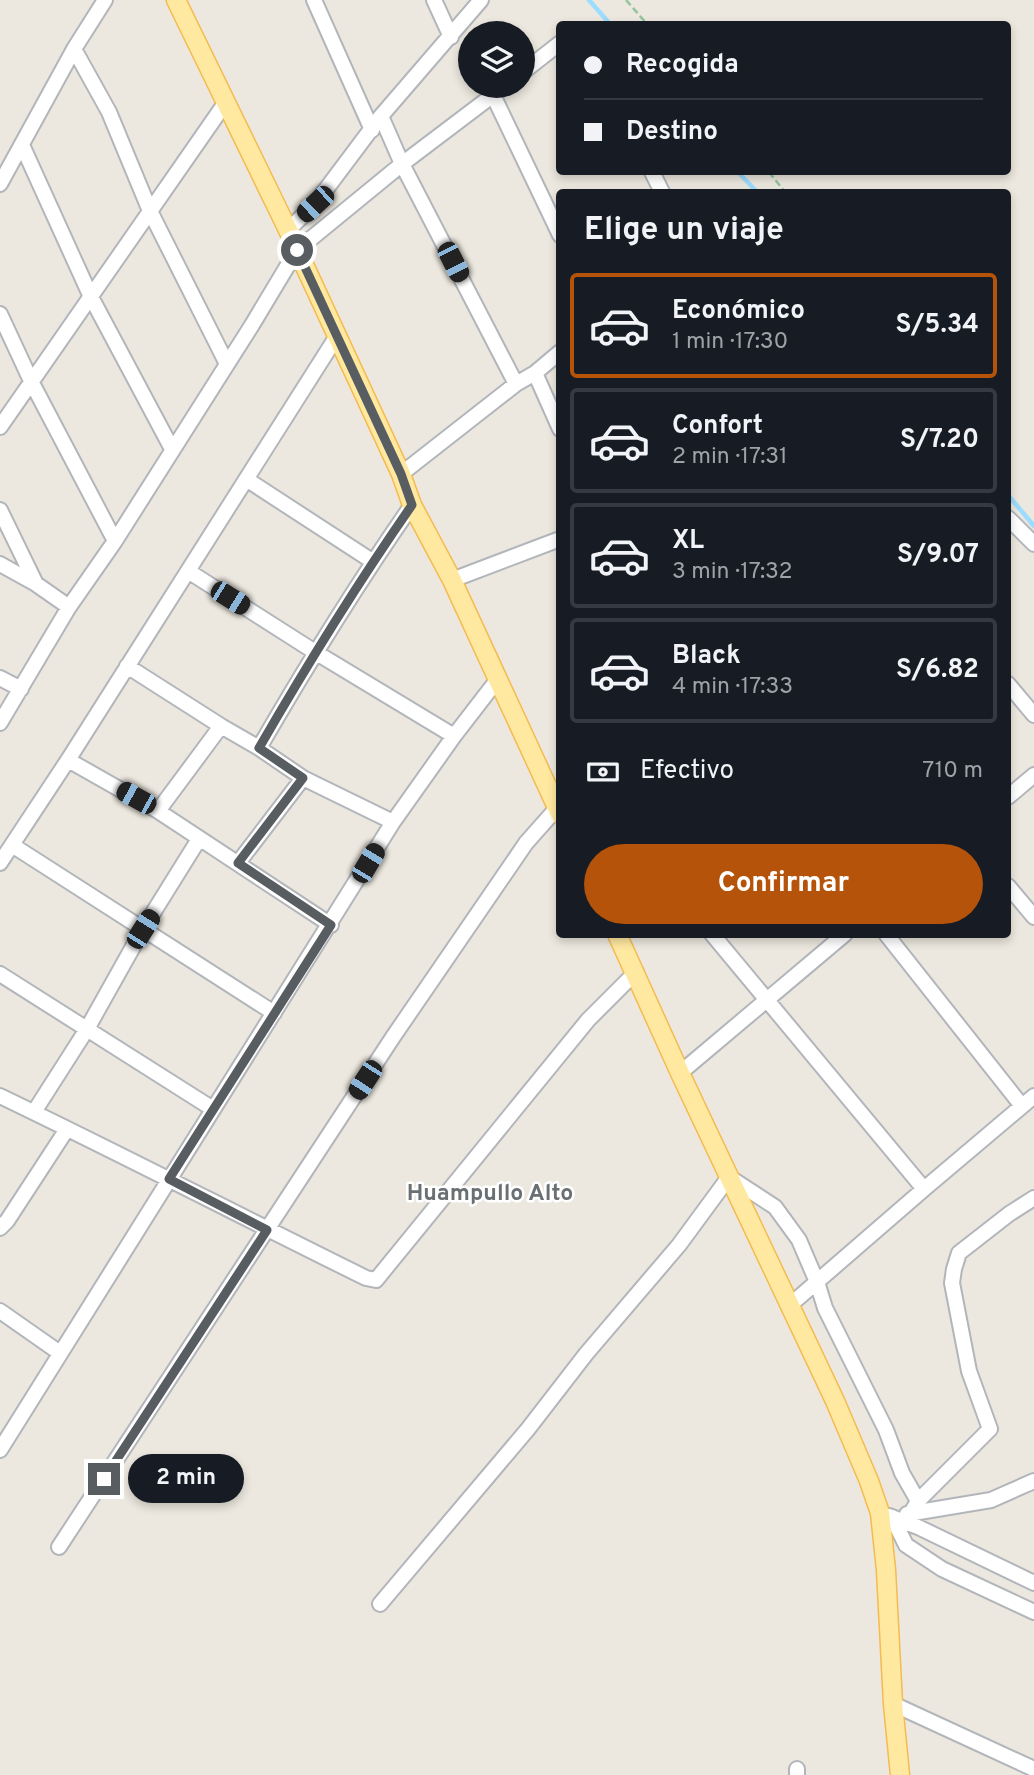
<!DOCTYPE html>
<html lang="es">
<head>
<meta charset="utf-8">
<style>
	body { margin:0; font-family:Overpass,sans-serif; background:#242831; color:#f1f3f6; height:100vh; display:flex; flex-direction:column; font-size:26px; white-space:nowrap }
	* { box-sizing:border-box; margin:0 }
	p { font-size:23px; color:#9ea1a6 }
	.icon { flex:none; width:38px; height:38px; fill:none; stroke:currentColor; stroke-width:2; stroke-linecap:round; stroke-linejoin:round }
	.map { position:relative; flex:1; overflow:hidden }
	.side { position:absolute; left:556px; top:189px; width:455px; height:749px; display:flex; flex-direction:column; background:#171b24; border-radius:7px; box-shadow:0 4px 10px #0003 }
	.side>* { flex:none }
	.guide { position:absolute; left:556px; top:21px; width:455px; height:154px; border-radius:7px; box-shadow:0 4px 10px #0003; display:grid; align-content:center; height:154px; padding:0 28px; background:#171b24 }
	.fabs { position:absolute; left:458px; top:21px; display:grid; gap:14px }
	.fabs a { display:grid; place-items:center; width:77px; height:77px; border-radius:50%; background:#171b24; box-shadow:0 4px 10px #0003; font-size:35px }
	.end { position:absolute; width:32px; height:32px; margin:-16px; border:9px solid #585d61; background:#fff; box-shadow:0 0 0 4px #fff }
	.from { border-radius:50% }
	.bubble { position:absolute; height:49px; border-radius:24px; background:#171b24; box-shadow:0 4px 10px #0003; font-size:23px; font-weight:700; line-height:49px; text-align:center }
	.car { position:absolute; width:21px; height:42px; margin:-21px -10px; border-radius:9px; box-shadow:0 0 5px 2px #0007; background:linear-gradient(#222 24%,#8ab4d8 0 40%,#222 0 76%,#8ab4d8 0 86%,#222 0) }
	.guide b { display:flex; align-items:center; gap:24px; height:66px; font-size:26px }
	.guide b+b { border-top:2px solid #363941 }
	.guide i { width:18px; height:18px; background:#f1f3f6 }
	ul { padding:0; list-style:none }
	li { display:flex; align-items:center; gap:21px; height:105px; margin:0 14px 10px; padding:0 14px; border:4px solid #363941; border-radius:7px }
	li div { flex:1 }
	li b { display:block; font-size:26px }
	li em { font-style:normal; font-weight:700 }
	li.on { border-color:#b45309 }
	li>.icon { width:63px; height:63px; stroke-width:1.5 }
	h2 { padding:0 28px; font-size:32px; line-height:84px }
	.pay { display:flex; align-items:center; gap:18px; height:77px; padding:0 28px; font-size:26px }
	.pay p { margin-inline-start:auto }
	.cta { display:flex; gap:14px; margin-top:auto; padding:14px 28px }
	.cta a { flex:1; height:80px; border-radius:42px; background:#b45309; color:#fff; font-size:28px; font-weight:700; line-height:80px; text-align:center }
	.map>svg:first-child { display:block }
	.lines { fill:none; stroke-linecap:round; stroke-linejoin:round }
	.stream { stroke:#9cdcff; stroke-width:4.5 }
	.minor-casing { stroke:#b2b6bb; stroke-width:18 }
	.major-casing { stroke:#f5ba50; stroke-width:21 }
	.path { stroke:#93c69e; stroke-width:2.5; stroke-dasharray:7 3.5; stroke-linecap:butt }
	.minor { stroke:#fff; stroke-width:14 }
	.major { stroke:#ffe9a1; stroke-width:18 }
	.route { stroke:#585d61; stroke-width:9 }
	.labels { text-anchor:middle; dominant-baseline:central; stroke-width:5; stroke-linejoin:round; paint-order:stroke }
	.quarter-label { font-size:23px; font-weight:bold; fill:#696f73; stroke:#fff }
</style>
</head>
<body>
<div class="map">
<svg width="1034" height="1775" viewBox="0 0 1034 1775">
	<rect width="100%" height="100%" fill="#ece8df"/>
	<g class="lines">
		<path class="stream" d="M 589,0 L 610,24
			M 738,172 L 757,192
			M 1008,495 L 1034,526"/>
		<g class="minor-casing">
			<path id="minor" d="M 314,0 L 372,130
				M 434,0 L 451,37
				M 74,49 L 109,112 L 150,211 L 227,364
				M 523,72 L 560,43
				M 493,95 L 560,235
				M 381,116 L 402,164 L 516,384
				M 22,145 L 91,297 L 172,449
				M 652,172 L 662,192
				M 0,184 L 74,49 L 105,0
				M 288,230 L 315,204 L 381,116 L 481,0
				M 0,314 L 32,383 L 115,541
				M 535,373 L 560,429
				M 0,427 L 226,102
				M 401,474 L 516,384 L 535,373 L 560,352
				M 246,479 L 372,561
				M 0,510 L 36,584
				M 1008,518 L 1034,544
				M 0,564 L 36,584 L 69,607
				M 188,571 L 315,652 L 454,736
				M 452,580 L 560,539
				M 127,666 L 221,726 L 259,748 L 303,778 L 393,822
				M 0,678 L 21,689
				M 1008,684 L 1034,715
				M 0,723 L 69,607 L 115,541 L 252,325 L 297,250 L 402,164 L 505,86
				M 259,748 C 307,665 357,584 412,505
				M 68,760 L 158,811 L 331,925
				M 1008,797 L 1034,775
				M 158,811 L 221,726
				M 12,845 L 274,1013
				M 0,863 L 68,760 L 337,336
				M 238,863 L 303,778
				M 1008,886 L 1034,917
				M 712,934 L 924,1189
				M 886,934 L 1022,1106
				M 0,974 L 213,1109
				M 680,1073 L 845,934
				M 0,1096 C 123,1155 244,1218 366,1278 L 376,1280 L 588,1020 L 636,972
				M 34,1112 L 87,1029 L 143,929 L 199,839
				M 0,1228 L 7,1221 L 67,1129
				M 789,1306 L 924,1189 L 1034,1096
				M 0,1311 L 60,1353
				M 0,1450 L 393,822 L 454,736 L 498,679
				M 911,1513 L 918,1501 L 990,1429 L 969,1371 L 952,1283 L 954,1269 L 959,1253 L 1009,1214 L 1034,1198
				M 907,1514 L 991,1500 L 1034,1481
				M 889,1516 L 918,1527 L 1034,1583
				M 892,1517 L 906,1545 L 942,1569 L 1034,1612
				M 59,1547 L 393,1037 L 526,843 L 557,808
				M 380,1604 L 528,1429 L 586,1354 L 679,1245 L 729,1177 L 775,1207 L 799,1240 L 817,1282 L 825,1308 L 886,1430 L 902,1473 L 918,1501
				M 893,1704 L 1034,1769
				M 797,1769 L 797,1775"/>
		</g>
		<g class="major-casing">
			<path id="major" d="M 176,0 L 288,230 L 401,474 L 412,505 L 452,580 L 560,814
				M 617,934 L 680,1073 L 835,1401 L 869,1481 L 880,1513 L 886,1570 L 893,1704 L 900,1775"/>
		</g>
		<path class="path" d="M 626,0 L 647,24
			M 769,172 L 785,192"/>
		<use href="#minor" class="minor"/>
		<use href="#major" class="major"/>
	</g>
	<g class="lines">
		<path class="route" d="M 104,1479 L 267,1230 L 169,1179 L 331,925 L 238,863 L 303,778 L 259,748 C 307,665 357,584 412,505 L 401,474 L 297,250"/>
	</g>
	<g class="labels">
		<g class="quarter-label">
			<text x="490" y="1194">Huampullo Alto</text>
		</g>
	</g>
</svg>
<div class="fabs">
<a><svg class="icon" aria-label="layers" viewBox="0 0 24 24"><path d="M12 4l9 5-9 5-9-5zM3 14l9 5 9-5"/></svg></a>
</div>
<i class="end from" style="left:297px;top:250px"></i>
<i class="end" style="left:104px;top:1479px"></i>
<div class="bubble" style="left:128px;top:1454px;width:116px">2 min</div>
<i class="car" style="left:315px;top:204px;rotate:227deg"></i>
<i class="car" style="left:453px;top:262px;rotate:153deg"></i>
<i class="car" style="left:230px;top:598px;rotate:122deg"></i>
<i class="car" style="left:136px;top:798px;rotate:299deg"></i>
<i class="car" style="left:368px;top:863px;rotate:31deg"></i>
<i class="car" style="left:143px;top:929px;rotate:32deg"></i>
<i class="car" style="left:365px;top:1080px;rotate:213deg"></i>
<div class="guide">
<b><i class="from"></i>Recogida</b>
<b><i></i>Destino</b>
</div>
<section class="side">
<h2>Elige un viaje</h2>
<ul>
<li class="on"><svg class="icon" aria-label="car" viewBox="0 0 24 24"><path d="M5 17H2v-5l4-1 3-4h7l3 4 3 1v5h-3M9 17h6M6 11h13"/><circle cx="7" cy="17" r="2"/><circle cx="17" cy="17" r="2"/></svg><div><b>Económico</b><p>1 min · 17:30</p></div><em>S/5.34</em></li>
<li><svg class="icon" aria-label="car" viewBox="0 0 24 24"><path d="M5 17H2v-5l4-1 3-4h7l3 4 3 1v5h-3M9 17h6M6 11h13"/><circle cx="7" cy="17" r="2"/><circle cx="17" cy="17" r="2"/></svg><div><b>Confort</b><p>2 min · 17:31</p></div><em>S/7.20</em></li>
<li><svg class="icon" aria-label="car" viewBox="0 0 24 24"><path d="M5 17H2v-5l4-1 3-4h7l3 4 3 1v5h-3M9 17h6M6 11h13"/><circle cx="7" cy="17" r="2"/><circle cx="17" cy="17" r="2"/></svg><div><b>XL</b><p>3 min · 17:32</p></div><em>S/9.07</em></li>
<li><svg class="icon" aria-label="car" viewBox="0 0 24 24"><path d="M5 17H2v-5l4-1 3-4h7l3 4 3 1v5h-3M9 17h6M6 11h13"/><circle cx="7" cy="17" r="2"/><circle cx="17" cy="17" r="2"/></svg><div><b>Black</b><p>4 min · 17:33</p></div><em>S/6.82</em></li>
</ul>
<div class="pay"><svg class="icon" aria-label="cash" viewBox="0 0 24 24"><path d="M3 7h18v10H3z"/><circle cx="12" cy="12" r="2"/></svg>Efectivo<p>710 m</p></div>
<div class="cta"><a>Confirmar</a></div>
</section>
</div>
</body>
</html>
